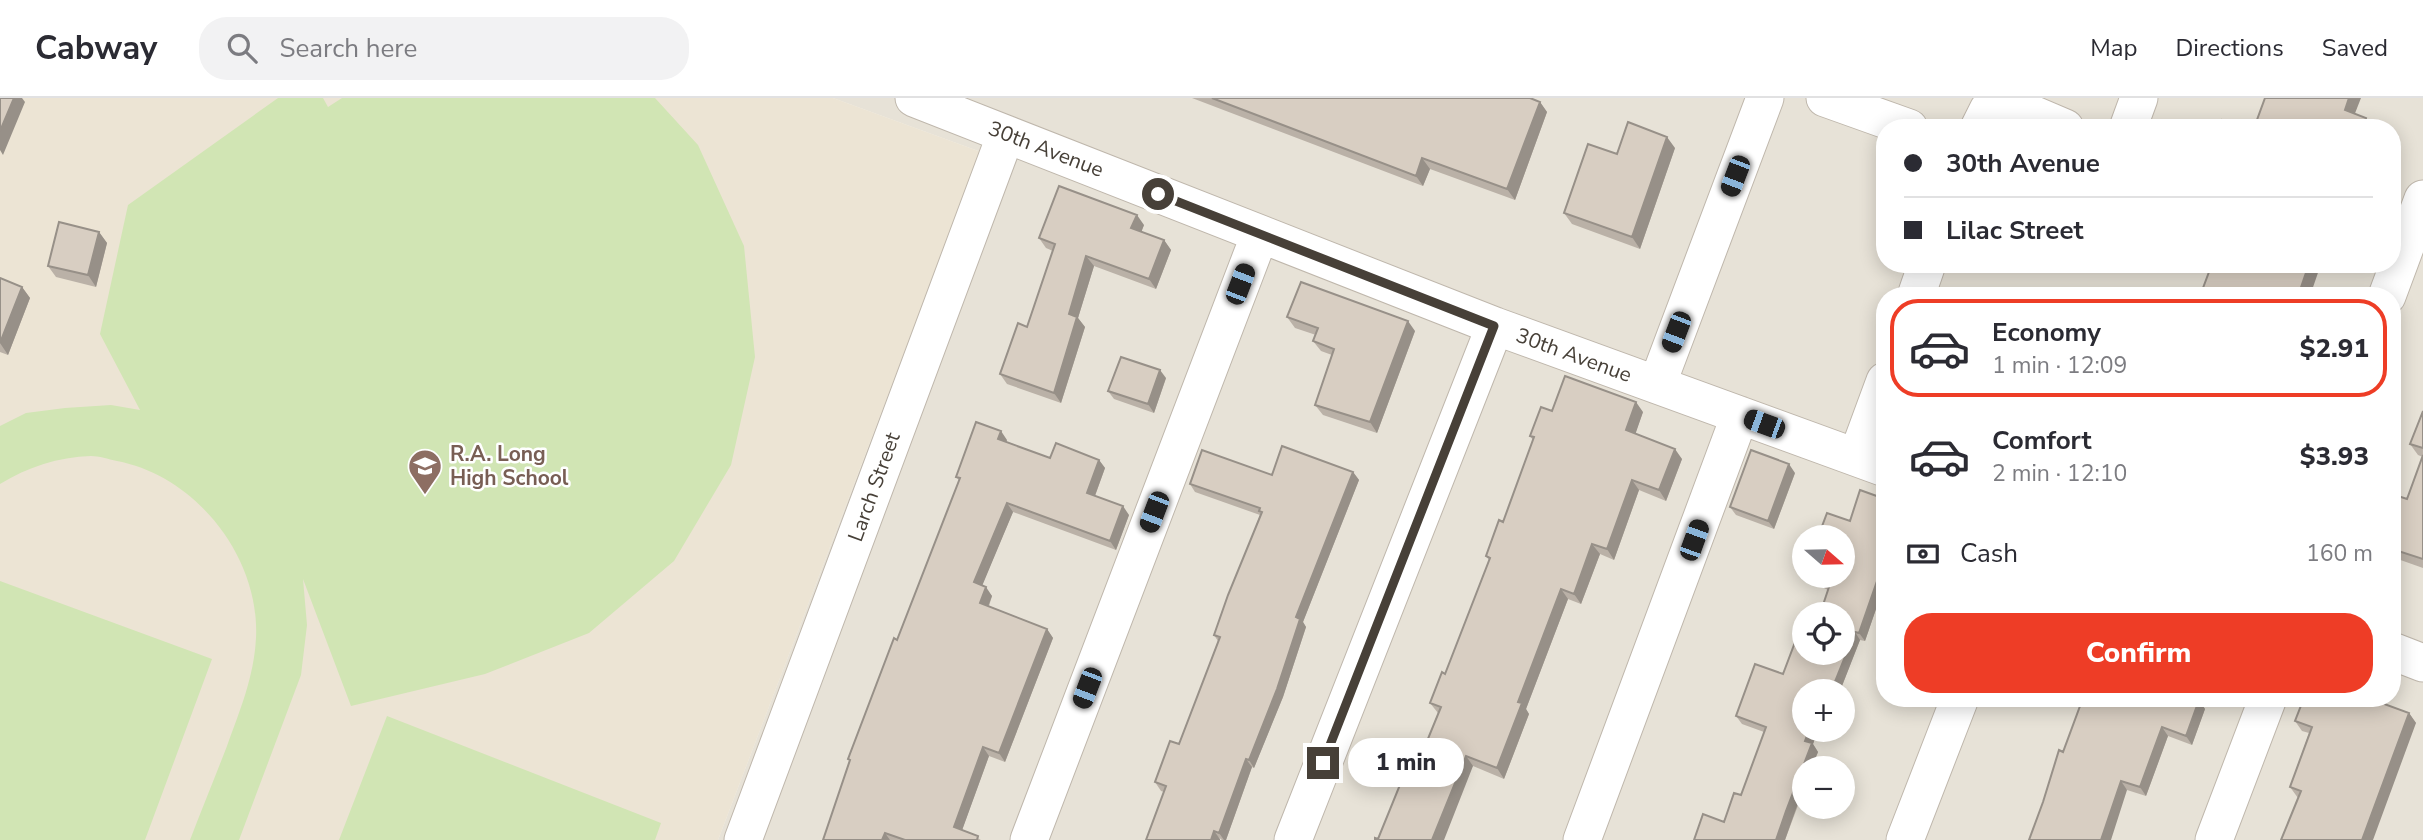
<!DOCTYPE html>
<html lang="en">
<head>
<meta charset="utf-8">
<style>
	body { margin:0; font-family:"Nunito Sans",sans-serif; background:#f2f2f3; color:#2b2b33; height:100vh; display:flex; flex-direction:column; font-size:26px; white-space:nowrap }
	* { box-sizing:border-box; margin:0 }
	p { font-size:23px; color:#7c7c81 }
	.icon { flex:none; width:38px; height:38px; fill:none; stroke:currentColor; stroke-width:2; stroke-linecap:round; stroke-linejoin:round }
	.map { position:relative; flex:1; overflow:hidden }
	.drawer { position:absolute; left:1876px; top:189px; width:525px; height:420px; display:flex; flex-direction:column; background:#fff; border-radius:28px; box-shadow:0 4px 18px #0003 }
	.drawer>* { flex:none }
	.top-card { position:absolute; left:1876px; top:21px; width:525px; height:154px; border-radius:28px; box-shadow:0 4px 18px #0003; display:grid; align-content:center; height:154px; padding:0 28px; background:#fff }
	.needle { width:46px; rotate:110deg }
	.controls { position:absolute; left:1792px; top:427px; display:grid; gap:14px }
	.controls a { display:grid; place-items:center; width:63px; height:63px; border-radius:50%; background:#fff; box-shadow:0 4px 18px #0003; font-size:35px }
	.end { position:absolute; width:32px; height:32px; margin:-16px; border:9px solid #474038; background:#fff; box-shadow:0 0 0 4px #fff }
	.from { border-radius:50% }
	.bubble { position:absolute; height:49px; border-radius:24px; background:#fff; box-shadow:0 4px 18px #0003; font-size:23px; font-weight:800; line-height:49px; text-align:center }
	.car { position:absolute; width:21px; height:42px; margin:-21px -10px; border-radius:9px; box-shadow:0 0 5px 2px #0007; background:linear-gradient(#222 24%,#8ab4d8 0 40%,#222 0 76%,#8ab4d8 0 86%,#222 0) }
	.top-card b { display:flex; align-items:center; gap:24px; height:66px; font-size:26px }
	.top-card b+b { border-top:2px solid #e1e1e2 }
	.top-card i { width:18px; height:18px; background:#2b2b33 }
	ul { padding:12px 0 0; list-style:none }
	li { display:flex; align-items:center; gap:21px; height:98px; margin:0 14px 10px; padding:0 14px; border:4px solid transparent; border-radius:28px }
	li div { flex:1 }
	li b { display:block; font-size:26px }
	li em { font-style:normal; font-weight:800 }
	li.on { border-color:#ee3d26 }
	li>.icon { width:63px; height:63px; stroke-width:1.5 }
	.pay { display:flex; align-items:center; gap:18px; height:77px; padding:0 28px; font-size:26px }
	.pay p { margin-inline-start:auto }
	.cta { display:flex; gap:14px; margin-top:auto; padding:14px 28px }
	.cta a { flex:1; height:80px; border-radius:28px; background:#ee3d26; color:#fff; font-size:28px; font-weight:800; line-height:80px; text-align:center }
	header { display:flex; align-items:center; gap:42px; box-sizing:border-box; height:98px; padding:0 35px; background:#fff; border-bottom:2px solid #e1e1e2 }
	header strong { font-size:33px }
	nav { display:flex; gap:38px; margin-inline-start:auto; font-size:24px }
	.search { width:490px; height:63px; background:#f2f2f3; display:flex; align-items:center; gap:18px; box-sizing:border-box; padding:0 24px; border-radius:28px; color:#7c7c81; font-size:26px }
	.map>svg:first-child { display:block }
	.residential { fill:#e7e2d7; fill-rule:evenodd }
	.education { fill:#ece4d4 }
	.green { fill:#d1e5b4 }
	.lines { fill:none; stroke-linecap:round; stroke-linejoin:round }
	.minor-casing { stroke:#bfb7ac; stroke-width:39 }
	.minor { stroke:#fff; stroke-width:37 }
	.wall { fill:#bab1a7 }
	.shaded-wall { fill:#979088 }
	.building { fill:#d8cec2; stroke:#979088; stroke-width:2 }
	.route { stroke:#474038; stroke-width:9 }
	.labels { text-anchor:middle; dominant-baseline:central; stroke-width:5; stroke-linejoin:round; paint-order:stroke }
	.street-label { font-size:21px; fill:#474038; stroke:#fff }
	.education-label { font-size:21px; font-weight:bold; fill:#785e54; stroke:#fff; text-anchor:start }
</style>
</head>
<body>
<header>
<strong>Cabway</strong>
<div class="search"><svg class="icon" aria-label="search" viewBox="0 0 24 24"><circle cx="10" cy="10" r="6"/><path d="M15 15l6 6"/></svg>Search here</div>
<nav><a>Map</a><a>Directions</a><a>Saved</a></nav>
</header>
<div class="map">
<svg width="2423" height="742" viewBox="0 0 2423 742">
	<rect width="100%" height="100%" fill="#f4f0e9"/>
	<path class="residential" d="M 833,0 L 2423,0 L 2423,742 L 718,742 L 981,54 ZM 1885,30 L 2392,30 L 2392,166 L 1885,166 ZM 1885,198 L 2392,198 L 2392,600 L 1885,600 ZM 1804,439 L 1843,439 L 1843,478 L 1804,478 ZM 1804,516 L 1843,516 L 1843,555 L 1804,555 ZM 1804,593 L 1843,593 L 1843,632 L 1804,632 ZM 1804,670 L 1843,670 L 1843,709 L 1804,709 Z"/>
	<path class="education" d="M 0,0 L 833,0 L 981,54 L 718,742 L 0,742 Z"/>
	<path class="green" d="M 278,0 L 323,0 L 328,9 L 342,0 L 655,0 L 698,47 L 744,148 L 755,259 L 731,367 L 674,463 L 589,535 L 485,576 L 351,608 L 303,481 L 307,527 L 301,577 L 239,742 L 190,742 C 202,711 215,679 227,648 C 240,612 254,579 256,540 C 260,459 196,378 117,363 C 108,361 99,358 91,358 C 58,359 28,369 0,386 L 0,328 L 26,315 L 65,310 L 111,307 L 140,312 L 100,236 L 128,107 Z
		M 0,483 L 212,561 L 145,742 L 0,742 Z
		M 387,618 L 661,725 L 655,742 L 339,742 Z"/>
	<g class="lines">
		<g class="minor-casing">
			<path id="minor" d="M 914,0 L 1495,228 L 1885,370
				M 1825,0 L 1909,30
				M 1979,30 L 1988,12 L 2011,7 L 2065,30
				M 2128,30 L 2139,0
				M 1916,198 L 1927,166
				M 2387,198 L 2423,101
				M 1657,287 L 1765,0
				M 1857,359 L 1885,283
				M 2392,553 L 2423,565
				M 743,742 L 1006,36
				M 1029,742 L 1260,136
				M 1293,742 L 1495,228
				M 1582,742 L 1740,317
				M 1905,742 L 1960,600
				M 2214,742 L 2268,600"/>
		</g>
		<use href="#minor" class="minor"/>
	</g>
	<path class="wall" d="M 1192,0 L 1530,0 L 1540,4 L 1547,14 L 1515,102 L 1430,71 L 1423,88 Z
		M 1675,50 L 1640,151 L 1572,126 L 1564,115 L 1617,56 Z
		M 1144,127 L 1141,134 L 1164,142 L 1171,152 L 1156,191 L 1094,168 L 1078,220 L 1085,229 L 1061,305 L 1007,286 L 1000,276 L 1027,229 L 1053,153 L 1046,150 L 1039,140 Z
		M 99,134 L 107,145 L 96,189 L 56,179 L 48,168 Z
		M 0,180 L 22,189 L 30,200 L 8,257 L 0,254 Z
		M 1287,219 L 1415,233 L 1377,335 L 1323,317 L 1315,307 L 1332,257 L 1321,253 L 1313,243 L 1316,237 L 1295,230 Z
		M 1166,280 L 1154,315 L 1114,301 L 1108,293 Z
		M 1552,313 L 1643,314 L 1635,336 L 1682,361 L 1666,403 L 1639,392 L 1614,462 L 1600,456 L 1581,506 L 1568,501 L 1526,611 L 1529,616 L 1504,681 L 1473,668 L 1378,741 L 1416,670 L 1438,615 L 1430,605 L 1445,576 L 1489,462 L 1486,458 L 1503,424 L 1533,342 L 1530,338 Z
		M 2423,313 L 2423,470 L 2392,459 L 2392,405 L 2407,401 L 2423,359 L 2418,357 L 2410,346 Z
		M 1007,342 L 1006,344 L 1050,360 L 1099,362 L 1105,370 L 1095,398 L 1129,417 L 1116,452 L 1013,414 L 982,487 L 992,498 L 989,508 L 1047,531 L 1053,540 L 1005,664 L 989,658 L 962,732 L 981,742 L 823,742 L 850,663 L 848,661 L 897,542 L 959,382 L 956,379 Z
		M 1353,374 L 1359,382 L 1303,524 L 1306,529 L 1283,599 L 1254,670 L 1252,669 L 1226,742 L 1222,742 L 1164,694 L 1161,693 L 1155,684 L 1179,646 L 1218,543 L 1214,537 L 1260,417 L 1195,394 L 1190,386 L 1272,377 Z
		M 1795,375 L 1774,431 L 1736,417 L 1730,409 Z
		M 1885,401 L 1885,485 L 1865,543 L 1860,542 L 1840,593 L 1834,592 L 1833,593 L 1804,593 L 1804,632 L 1818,632 L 1813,646 L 1818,654 L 1785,742 L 1694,742 L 1724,724 L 1741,697 L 1764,634 L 1742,626 L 1736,618 L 1783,576 L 1843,555 L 1828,492 L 1824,490 L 1819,482 L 1850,423 Z
		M 2199,602 L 2205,611 L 2192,647 L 2168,638 L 2146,698 L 2127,692 L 2063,654 Z
		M 2409,615 L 2416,625 L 2298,700 L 2290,689 L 2309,635 L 2302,633 L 2295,623 Z"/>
	<path class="shaded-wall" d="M 14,0 L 22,0 L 25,4 L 3,57 L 0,52 L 0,33 Z
		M 2349,0 L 2361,0 L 2352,23 L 2345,12 Z
		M 1540,4 L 1547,14 L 1515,102 L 1507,91 Z
		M 2366,20 L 2373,30 L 2363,30 Z
		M 1667,39 L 1675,50 L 1640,151 L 1632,139 Z
		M 1422,60 L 1430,71 L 1423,88 L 1416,78 Z
		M 1137,117 L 1144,127 L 1139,140 L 1131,130 Z
		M 99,134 L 107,145 L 96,189 L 88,177 Z
		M 1164,142 L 1171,152 L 1156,191 L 1149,181 Z
		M 1086,158 L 1094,168 L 1078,220 L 1085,229 L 1061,305 L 1054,295 L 1069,216 Z
		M 2309,166 L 2321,166 L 2310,198 L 2298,198 Z
		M 22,189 L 30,200 L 8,257 L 0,245 Z
		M 1408,223 L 1415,233 L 1377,335 L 1370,324 Z
		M 1160,272 L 1166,280 L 1154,315 L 1148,306 Z
		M 1636,304 L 1643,314 L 1633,343 L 1626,332 Z
		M 1001,333 L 1007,342 L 1004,350 L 998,341 Z
		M 1675,351 L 1682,361 L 1666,403 L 1659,392 Z
		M 1099,362 L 1105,370 L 1093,403 L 1087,395 Z
		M 1789,366 L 1795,375 L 1774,431 L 1768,423 Z
		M 1353,374 L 1359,382 L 1303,524 L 1306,529 L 1283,599 L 1254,670 L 1249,662 L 1296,519 Z
		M 1632,382 L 1639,392 L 1614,462 L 1607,451 Z
		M 1007,405 L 1013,414 L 980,493 L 974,484 Z
		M 1123,408 L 1129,417 L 1116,452 L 1110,443 Z
		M 1592,446 L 1600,456 L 1581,506 L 1574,496 Z
		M 1883,466 L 1885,470 L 1885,485 L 1865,543 L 1859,535 Z
		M 986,489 L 992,498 L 986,514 L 980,505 Z
		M 1561,491 L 1568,501 L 1526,611 L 1529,616 L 1504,681 L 1497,670 L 1518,604 Z
		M 1047,531 L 1053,540 L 1005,664 L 999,655 Z
		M 1855,534 L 1860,542 L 1840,593 L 1839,593 L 1834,586 Z
		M 1828,584 L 1834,592 L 1833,593 L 1824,593 Z
		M 2199,602 L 2205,611 L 2192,647 L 2186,638 Z
		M 2409,615 L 2416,625 L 2373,742 L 2362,742 Z
		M 2162,629 L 2168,638 L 2146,698 L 2140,689 Z
		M 1809,632 L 1818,632 L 1813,646 L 1818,654 L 1811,670 L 1804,670 L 1804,688 L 1785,742 L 1776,742 L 1805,643 Z
		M 983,649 L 989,658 L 960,738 L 954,729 Z
		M 1466,658 L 1473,668 L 1444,742 L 1432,742 Z
		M 1246,661 L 1252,669 L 1226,742 L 1224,742 L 1219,735 Z
		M 2121,683 L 2127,692 L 2111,742 L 2101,742 Z
		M 1214,733 L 1220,741 L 1220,742 L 1211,742 Z
		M 885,735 L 890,742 L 882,742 Z"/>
	<path class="building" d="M 0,0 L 14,0 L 0,33 Z
		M 1212,0 L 1530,0 L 1540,4 L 1507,91 L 1422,60 L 1416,78 Z
		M 2265,0 L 2349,0 L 2345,12 L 2366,20 L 2363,30 L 2254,30 Z
		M 2222,22 L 2243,30 L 2219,30 Z
		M 1628,24 L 1667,39 L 1632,139 L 1564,115 L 1588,46 L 1617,56 Z
		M 1059,88 L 1137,117 L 1131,130 L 1164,142 L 1149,181 L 1086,158 L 1069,216 L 1077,219 L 1054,295 L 1000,276 L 1018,225 L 1027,229 L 1055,146 L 1039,140 Z
		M 59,124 L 99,134 L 88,177 L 48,168 Z
		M 2212,166 L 2309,166 L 2298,198 L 2200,198 Z
		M 0,180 L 22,189 L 0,245 Z
		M 1301,184 L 1408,223 L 1370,324 L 1315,307 L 1334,251 L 1313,243 L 1318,230 L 1287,219 Z
		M 1121,259 L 1160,272 L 1148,306 L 1108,293 Z
		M 1565,278 L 1636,304 L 1626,332 L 1675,351 L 1659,392 L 1632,382 L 1607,451 L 1592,446 L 1574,496 L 1561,491 L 1518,604 L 1522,605 L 1497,670 L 1466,658 L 1432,742 L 1375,742 L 1375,740 L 1378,741 L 1408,667 L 1416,670 L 1441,609 L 1430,605 L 1442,574 L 1445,576 L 1490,460 L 1486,458 L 1499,422 L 1503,424 L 1534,339 L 1530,338 L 1541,309 L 1552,313 Z
		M 2423,313 L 2423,350 L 2410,346 Z
		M 976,324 L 1001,333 L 998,341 L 1050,360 L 1056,345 L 1099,362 L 1087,395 L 1123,408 L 1110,443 L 1007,405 L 974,484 L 986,489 L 980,505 L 1047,531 L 999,655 L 983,649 L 954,729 L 978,738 L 977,742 L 905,742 L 885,735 L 882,742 L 823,742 L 850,662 L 848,661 L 894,540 L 897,542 L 960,380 L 956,379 Z
		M 1282,348 L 1353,374 L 1296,519 L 1300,521 L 1277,591 L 1249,662 L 1246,661 L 1219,735 L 1214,733 L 1211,742 L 1146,742 L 1166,688 L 1155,684 L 1170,643 L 1179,646 L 1220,539 L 1214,537 L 1228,497 L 1262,414 L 1259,413 L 1260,410 L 1190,386 L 1202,352 L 1272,377 Z
		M 1751,352 L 1789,366 L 1768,423 L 1730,409 Z
		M 2423,357 L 2423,461 L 2392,451 L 2392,405 L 2395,397 L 2407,401 Z
		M 1860,392 L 1885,401 L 1885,467 L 1883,466 L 1859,535 L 1855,534 L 1834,586 L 1828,584 L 1824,593 L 1804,593 L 1804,632 L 1809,632 L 1805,643 L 1812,645 L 1786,713 L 1776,742 L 1694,742 L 1703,716 L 1724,724 L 1734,695 L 1741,697 L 1766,629 L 1736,618 L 1755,566 L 1783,576 L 1797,539 L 1804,541 L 1804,555 L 1843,555 L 1843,516 L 1820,516 L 1829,489 L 1819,482 L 1820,478 L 1843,478 L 1843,439 L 1818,439 L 1827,415 L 1850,423 Z
		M 2083,600 L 2193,600 L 2199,602 L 2186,638 L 2162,629 L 2140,689 L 2121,683 L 2101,742 L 2029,742 L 2043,704 L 2059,652 L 2063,654 Z
		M 2304,600 L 2368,600 L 2409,615 L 2362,742 L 2281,742 L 2301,693 L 2290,689 L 2312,629 L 2295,623 Z"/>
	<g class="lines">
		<path class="route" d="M 1158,96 L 1494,228 L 1323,665"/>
	</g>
	<defs>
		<g id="school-pin" transform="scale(1.75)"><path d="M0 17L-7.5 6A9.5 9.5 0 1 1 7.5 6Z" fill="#8d6e63" stroke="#fff"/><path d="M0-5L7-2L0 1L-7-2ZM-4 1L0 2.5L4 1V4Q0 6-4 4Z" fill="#fff"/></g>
	</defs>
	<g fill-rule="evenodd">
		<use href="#school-pin" x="425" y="368"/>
	</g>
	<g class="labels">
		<g class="street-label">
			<text transform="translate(1046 51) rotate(21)">30th Avenue</text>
			<text transform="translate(1574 257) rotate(20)">30th Avenue</text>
			<text transform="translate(874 389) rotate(-70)">Larch Street</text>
		</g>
		<g class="education-label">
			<text x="450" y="356">R.A. Long<tspan x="450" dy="24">High School</tspan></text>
		</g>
	</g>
</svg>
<div class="controls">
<a><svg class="needle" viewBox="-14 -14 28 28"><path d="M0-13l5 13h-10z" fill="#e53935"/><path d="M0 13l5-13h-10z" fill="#7c7c81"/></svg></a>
<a><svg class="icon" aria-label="locate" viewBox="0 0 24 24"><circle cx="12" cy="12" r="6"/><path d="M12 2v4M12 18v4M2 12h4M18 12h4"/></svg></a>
<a>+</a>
<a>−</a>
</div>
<i class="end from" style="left:1158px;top:96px"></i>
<i class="end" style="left:1323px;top:665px"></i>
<div class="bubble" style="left:1348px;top:640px;width:116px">1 min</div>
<i class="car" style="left:1735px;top:78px;rotate:201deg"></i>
<i class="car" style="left:1240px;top:186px;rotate:21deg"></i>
<i class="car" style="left:1676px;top:234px;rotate:201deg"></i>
<i class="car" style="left:1764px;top:326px;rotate:290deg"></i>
<i class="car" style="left:1154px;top:414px;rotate:201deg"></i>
<i class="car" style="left:1694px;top:442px;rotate:20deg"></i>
<i class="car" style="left:1087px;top:590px;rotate:201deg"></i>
<div class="top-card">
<b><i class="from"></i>30th Avenue</b>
<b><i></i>Lilac Street</b>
</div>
<section class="drawer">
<ul>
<li class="on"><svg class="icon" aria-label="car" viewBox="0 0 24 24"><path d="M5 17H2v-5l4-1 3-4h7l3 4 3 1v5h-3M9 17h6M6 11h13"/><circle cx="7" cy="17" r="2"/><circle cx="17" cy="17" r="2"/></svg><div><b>Economy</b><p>1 min · 12:09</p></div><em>$2.91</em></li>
<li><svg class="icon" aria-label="car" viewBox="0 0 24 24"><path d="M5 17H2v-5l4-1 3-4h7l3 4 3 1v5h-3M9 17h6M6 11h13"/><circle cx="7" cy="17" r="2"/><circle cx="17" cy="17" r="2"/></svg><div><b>Comfort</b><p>2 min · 12:10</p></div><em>$3.93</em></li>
</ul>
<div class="pay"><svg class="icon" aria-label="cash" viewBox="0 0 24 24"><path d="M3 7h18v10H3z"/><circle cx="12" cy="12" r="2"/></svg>Cash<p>160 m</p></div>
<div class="cta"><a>Confirm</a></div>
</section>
</div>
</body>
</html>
